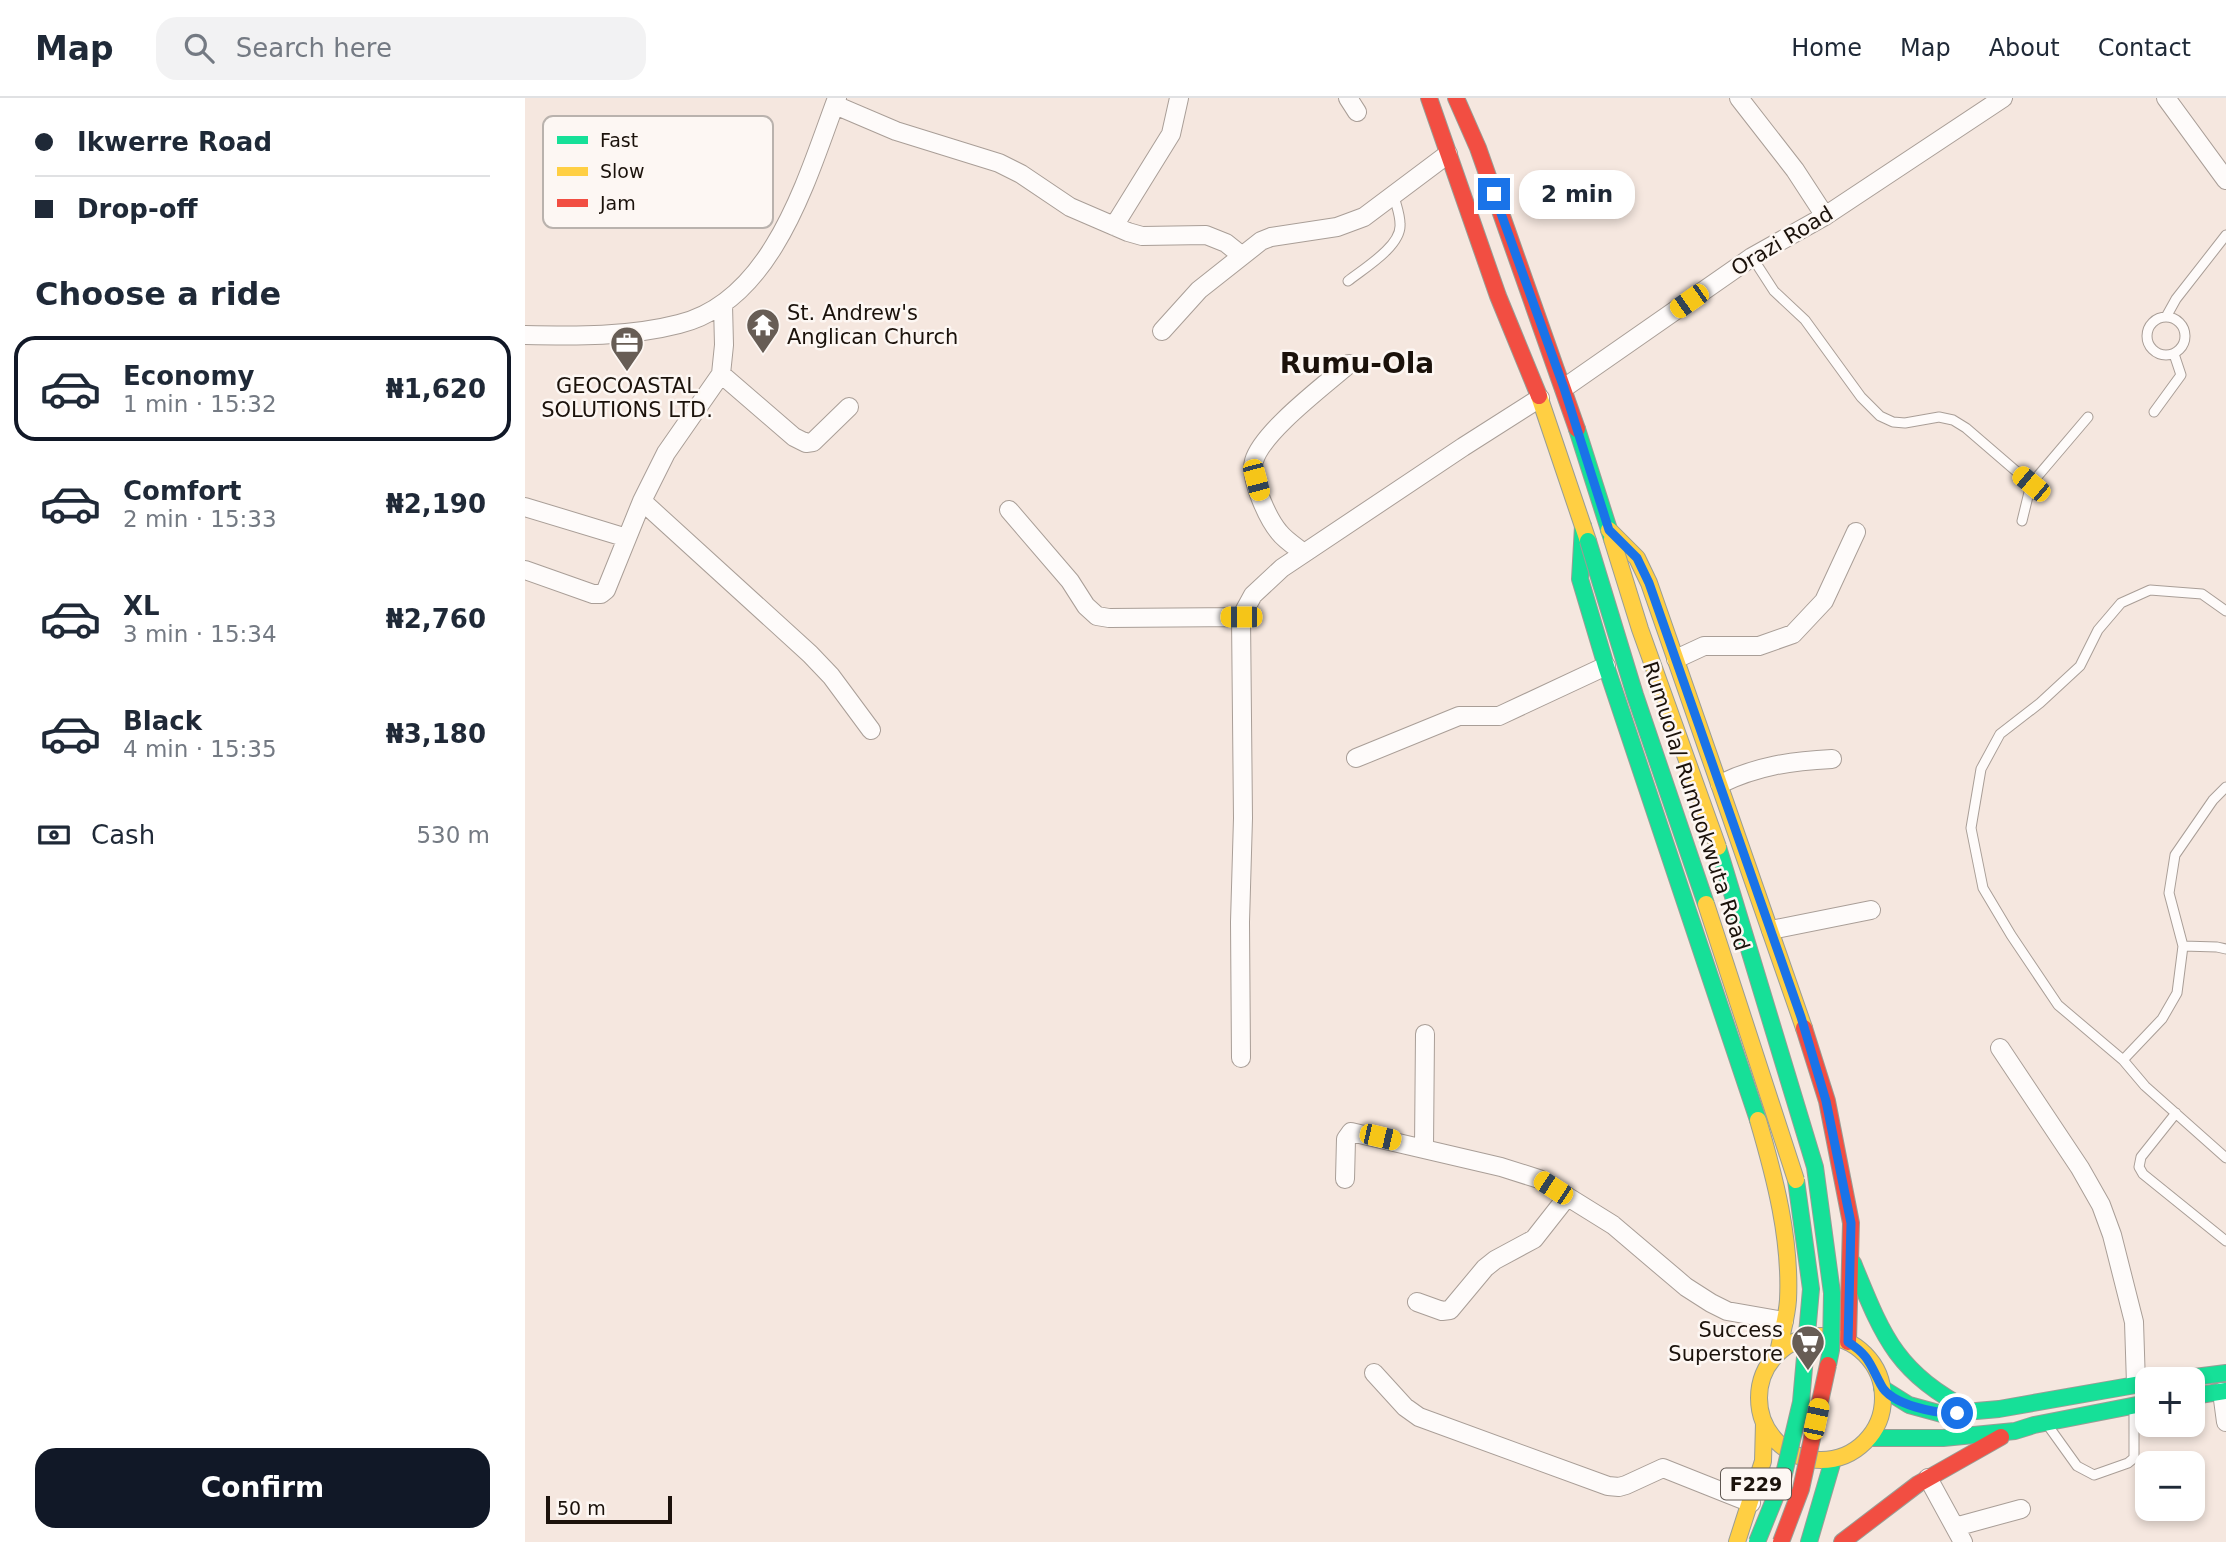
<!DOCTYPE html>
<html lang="en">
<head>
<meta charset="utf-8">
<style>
	body { margin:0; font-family:"DejaVu Sans",sans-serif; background:#f2f2f3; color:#1f2937; height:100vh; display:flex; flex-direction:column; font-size:26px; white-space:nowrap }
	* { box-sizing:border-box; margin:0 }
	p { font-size:23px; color:#747a83 }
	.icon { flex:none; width:38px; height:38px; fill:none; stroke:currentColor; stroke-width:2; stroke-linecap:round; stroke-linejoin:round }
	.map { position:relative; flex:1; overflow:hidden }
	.panel { display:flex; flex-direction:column; background:#fff; width:525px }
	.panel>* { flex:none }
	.guide { display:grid; align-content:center; height:154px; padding:0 35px; background:#fff }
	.fabs { position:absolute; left:1610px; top:1269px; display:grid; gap:14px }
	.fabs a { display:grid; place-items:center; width:70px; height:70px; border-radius:14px; background:#fff; box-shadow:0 4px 10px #0003; font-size:35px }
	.scale { position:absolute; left:21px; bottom:18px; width:126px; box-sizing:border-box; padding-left:7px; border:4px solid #1b120b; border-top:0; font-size:19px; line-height:24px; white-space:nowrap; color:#1b120b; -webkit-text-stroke:5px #fdf7f3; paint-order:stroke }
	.end { position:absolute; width:32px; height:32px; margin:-16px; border:9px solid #1a73e8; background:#fff; box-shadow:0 0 0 4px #fff }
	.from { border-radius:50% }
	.bubble { position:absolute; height:49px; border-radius:21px; background:#fff; box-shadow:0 4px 10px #0003; font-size:23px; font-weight:600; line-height:49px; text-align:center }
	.car { position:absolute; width:21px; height:42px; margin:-21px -10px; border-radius:9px; box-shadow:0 0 5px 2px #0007; background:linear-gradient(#f5c518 24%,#345 0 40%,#f5c518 0 76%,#345 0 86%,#f5c518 0) }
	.guide b { display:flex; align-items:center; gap:24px; height:66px; font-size:26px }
	.guide b+b { border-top:2px solid #e0e1e3 }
	.guide i { width:18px; height:18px; background:#1f2937 }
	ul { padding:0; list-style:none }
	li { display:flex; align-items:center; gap:21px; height:105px; margin:0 14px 10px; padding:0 21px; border:4px solid transparent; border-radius:21px }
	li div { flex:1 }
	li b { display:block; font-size:26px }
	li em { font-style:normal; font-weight:600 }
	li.on { border-color:#111827 }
	li>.icon { width:63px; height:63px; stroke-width:1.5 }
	h2 { padding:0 35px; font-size:32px; line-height:84px }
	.pay { display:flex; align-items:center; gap:18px; height:77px; padding:0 35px; font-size:26px }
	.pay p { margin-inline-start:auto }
	.action { display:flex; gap:14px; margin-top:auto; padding:14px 35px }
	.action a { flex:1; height:80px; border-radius:21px; background:#111827; color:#fff; font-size:28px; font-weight:600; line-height:80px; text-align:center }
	header { display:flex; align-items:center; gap:42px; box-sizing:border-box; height:98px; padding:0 35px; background:#fff; border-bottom:2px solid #e0e1e3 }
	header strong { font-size:33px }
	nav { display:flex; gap:38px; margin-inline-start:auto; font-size:24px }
	.search { width:490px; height:63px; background:#f2f2f3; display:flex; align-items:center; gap:18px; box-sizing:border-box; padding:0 24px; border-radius:21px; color:#747a83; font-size:26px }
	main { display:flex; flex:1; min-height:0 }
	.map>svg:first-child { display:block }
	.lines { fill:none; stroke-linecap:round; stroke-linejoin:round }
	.lane-casing { stroke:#a99e97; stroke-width:11 }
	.street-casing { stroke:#a99e97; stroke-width:20 }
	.fast-casing { stroke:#999d95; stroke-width:18 }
	.slow-casing { stroke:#999d95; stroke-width:18 }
	.jam-casing { stroke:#999d95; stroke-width:18 }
	.lane { stroke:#fefbfa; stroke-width:9 }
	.street { stroke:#fefbfa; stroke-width:18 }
	.fast { stroke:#16e098; stroke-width:16 }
	.slow { stroke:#ffcf43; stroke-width:16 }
	.jam { stroke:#f24e42; stroke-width:16 }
	.fast-bridge-casing { stroke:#999d95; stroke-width:18; stroke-linecap:butt }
	.slow-bridge-casing { stroke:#999d95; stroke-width:18; stroke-linecap:butt }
	.jam-bridge-casing { stroke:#999d95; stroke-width:18; stroke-linecap:butt }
	.fast-bridge { stroke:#16e098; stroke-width:16 }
	.slow-bridge { stroke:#ffcf43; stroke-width:16 }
	.jam-bridge { stroke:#f24e42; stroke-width:16 }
	.route { stroke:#1a73e8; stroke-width:9 }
	.labels { text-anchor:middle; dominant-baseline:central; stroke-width:5; stroke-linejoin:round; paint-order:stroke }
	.shield { fill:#fdf7f3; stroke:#5f5751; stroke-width:2 }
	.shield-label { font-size:19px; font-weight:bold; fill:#1b120b }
	.street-label { font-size:21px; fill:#1b120b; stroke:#fdf7f3 }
	.poi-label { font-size:21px; fill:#1b120b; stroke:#fdf7f3; text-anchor:start }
	.district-label { font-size:28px; font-weight:bold; fill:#1b120b; stroke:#fdf7f3 }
	.key { fill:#fdf7f3; stroke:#b9b2ad; stroke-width:2 }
	.key-label { font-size:19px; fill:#1b120b }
</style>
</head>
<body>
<header>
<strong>Map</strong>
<div class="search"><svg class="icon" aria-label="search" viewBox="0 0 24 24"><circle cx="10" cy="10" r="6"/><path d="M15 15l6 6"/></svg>Search here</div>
<nav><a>Home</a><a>Map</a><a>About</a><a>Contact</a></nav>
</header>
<main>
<section class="panel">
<div class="guide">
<b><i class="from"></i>Ikwerre Road</b>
<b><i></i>Drop-off</b>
</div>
<h2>Choose a ride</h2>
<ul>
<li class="on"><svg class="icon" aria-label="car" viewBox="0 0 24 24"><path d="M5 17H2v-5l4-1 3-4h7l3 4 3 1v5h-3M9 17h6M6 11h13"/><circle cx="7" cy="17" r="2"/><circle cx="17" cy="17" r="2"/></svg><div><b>Economy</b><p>1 min · 15:32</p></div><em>₦1,620</em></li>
<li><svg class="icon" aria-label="car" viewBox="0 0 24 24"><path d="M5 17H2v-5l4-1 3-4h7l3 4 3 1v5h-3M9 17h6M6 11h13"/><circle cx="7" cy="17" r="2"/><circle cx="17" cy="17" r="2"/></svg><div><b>Comfort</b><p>2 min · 15:33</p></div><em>₦2,190</em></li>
<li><svg class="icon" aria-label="car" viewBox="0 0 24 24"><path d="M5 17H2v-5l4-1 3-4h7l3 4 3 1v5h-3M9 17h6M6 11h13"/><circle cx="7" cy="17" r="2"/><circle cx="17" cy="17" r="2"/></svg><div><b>XL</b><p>3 min · 15:34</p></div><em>₦2,760</em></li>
<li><svg class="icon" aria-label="car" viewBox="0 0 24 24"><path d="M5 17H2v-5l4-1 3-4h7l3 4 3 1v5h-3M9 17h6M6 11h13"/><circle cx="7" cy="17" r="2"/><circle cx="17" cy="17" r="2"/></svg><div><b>Black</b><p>4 min · 15:35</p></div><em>₦3,180</em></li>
</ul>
<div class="pay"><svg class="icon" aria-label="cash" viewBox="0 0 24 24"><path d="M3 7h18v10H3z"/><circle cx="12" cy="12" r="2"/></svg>Cash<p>530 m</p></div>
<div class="action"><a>Confirm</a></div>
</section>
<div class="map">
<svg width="1701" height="1444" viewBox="0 0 1701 1444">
	<rect width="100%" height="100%" fill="#f5e7df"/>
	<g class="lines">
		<g class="lane-casing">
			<path id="lane" d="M 1227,159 L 1249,193 L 1280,222 L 1336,299 L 1355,318 L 1368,324 L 1380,325 L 1414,319 L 1428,322 L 1441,330 L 1506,386
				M 823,183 C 838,171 877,148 875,126 C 875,116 871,107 869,98
				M 1641,219 L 1651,201 L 1701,137
				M1622 238a19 19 0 1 1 38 0a19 19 0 1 1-38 0Z
				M 1629,314 L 1656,277 L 1649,256
				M 1497,423 L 1506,386 L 1563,319
				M 1701,513 L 1677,496 L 1625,492 L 1596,505 L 1573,532 L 1555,568 L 1515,605 L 1475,636 L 1456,671 L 1446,730 L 1458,790 L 1486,837 L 1533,907 L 1598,962 L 1620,988 L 1701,1060
				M 1658,848 L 1692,849 L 1701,851
				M 1598,962 L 1637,921 L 1652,895 L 1658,848 L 1644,795 L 1650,757 L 1688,702 L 1701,689
				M 1651,1015 L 1616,1059 L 1614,1069 L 1618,1076 L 1701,1143
				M 1524,1329 L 1552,1368 L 1569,1377 L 1603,1365 L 1609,1360 L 1609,1310"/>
		</g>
		<g class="street-casing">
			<path id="street" d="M 823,0 L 832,14
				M 1214,0 L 1270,72 L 1300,118
				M 1641,0 L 1701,82
				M 310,7 L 371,33 L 474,65 L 496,76 L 545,109 L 603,134 L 617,138 L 681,137 L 701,145 L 716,157
				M 589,128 L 646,36 L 654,0
				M 637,233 L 674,192 L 736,143 L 746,139 L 812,129 L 839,119 L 923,56
				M 0,237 C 51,238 104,239 154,226 C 248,203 282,80 312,0
				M 196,276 L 269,339 L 281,345 L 288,344 L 324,309
				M 1039,290 L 1227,159 L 1300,118 L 1478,0
				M 117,403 L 285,556 L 306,578 L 346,632
				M 0,409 L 102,440
				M 484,412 L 545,483 L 561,508 L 572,518 L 584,520 L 716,519
				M 779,455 C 771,449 760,442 754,434 C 743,421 724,380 729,363 C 737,334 800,287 824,266
				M 0,472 L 68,496 L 76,496 L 81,492 L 117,403 L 141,355 L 196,276 L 199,247 L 198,207
				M 1151,561 L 1179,548 L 1234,548 L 1268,536 L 1299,503 L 1331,434
				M 831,660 L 934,618 L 974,618 L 1081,568
				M 1195,686 C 1232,668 1266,663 1307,661
				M 1246,832 L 1346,812
				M 1475,950 L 1555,1070 L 1576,1107 L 1587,1137 L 1609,1224 L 1611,1286
				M 716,960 L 715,824 L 718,720 L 716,519 L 728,497 L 757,470 L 938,349 L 1015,300
				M 899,1049 L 900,936
				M 820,1081 L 821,1041 L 826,1034 L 976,1069 L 1014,1081 L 1088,1127 L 1161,1189 L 1186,1205 L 1202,1213 L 1259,1223
				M 892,1204 L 917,1213 L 925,1212 L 960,1170 L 970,1162 L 1009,1141 L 1042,1099
				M 849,1275 L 880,1309 L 894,1319 L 1083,1388 L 1094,1389 L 1101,1387 L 1138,1370 L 1226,1405
				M 1697,1294 L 1701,1324
				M 1403,1380 L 1438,1444
				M 1430,1429 L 1496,1411"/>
		</g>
		<g class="fast-casing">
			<path id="fast" d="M 1052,331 L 1087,441
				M 1058,428 L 1055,481 L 1081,568 L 1233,1022
				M 1328,1165 C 1359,1241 1371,1274 1447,1314
				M 1654,1281 L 1701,1275
				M 1357,1290 L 1384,1307 L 1417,1316 L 1474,1311 L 1622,1285
				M 1668,1298 L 1701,1293
				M 1344,1340 L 1418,1340 L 1490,1333 L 1509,1327 L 1622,1305
				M 1284,1444 L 1308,1362"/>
		</g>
		<g class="slow-casing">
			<path id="slow" d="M 1014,298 L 1063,443
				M 1084,432 L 1112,460 L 1124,485 L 1279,930
				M 1233,1022 C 1250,1080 1266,1141 1263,1202 C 1262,1219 1256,1238 1253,1255
				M1234 1300a62 62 0 1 1 124 0a62 62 0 1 1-124 0Z
				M 1212,1444 L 1238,1363 L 1239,1325"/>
		</g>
		<g class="jam-casing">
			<path id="jam" d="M 904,0 L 973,198 L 1014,298
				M 931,0 L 953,50 L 1052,331
				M 1279,930 L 1302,1003 L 1326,1125 L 1323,1244
				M 1317,1444 L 1393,1386 L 1476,1339"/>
		</g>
		<use href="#lane" class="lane"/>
		<use href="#street" class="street"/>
		<use href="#fast" class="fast"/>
		<use href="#slow" class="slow"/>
		<use href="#jam" class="jam"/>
		<g class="fast-bridge-casing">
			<path id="fast-bridge" d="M 1063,443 L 1110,597 L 1181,806
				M 1193,749 L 1290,1069 L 1307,1195 L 1306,1252 L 1303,1267
				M 1232,1444 L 1258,1380 L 1276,1304 L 1286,1191 L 1271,1082"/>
		</g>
		<g class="slow-bridge-casing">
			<path id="slow-bridge" d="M 1087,441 L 1115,531 L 1193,749
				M 1181,806 L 1271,1082"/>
		</g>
		<g class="jam-bridge-casing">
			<path id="jam-bridge" d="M 1256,1444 L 1276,1391 L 1303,1267"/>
		</g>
		<use href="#fast-bridge" class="fast-bridge"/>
		<use href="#slow-bridge" class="slow-bridge"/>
		<use href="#jam-bridge" class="jam-bridge"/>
	</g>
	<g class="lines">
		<path class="route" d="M 969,96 L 1039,290 L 1084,432 L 1112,460 L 1124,485 L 1276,919 L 1301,1003 L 1326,1125 L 1323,1244 C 1345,1258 1345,1267 1356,1287 C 1366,1307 1412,1316 1432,1315"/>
	</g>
	<defs>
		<g id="temple-pin" transform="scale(1.75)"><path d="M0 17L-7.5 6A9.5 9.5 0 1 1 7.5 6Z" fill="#675d55" stroke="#fdf7f3"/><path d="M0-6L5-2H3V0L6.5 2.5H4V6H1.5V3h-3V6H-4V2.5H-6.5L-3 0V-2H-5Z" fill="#fff"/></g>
		<g id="office-pin" transform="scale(1.75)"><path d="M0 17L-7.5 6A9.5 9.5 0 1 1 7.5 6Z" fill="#675d55" stroke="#fdf7f3"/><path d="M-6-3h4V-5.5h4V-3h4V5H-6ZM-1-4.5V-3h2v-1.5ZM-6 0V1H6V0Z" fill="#fff"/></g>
		<g id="supermarket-pin" transform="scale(1.75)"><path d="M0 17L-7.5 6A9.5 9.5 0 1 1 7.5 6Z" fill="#675d55" stroke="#fdf7f3"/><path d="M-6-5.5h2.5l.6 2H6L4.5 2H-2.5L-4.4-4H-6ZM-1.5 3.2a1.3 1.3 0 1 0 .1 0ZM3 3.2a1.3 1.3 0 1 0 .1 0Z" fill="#fff"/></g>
	</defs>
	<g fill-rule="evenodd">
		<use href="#temple-pin" x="238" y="227"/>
		<use href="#office-pin" x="102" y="245"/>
		<use href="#supermarket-pin" x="1283" y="1244"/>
	</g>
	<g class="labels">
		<rect class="shield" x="1196" y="1370.5" width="70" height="31" rx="5"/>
		<g class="shield-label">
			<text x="1231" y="1386">F229</text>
		</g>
		<g class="street-label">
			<text transform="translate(1257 143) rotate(-31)">Orazi Road</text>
			<text transform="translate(1171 708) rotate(72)">Rumuola/ Rumuokwuta Road</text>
		</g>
		<g class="poi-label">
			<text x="262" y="215">St. Andrew's<tspan x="262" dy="24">Anglican Church</tspan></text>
			<text x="102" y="288" text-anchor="middle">GEOCOASTAL<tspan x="102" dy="24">SOLUTIONS LTD.</tspan></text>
			<text x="1258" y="1232" text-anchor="end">Success<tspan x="1258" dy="24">Superstore</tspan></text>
		</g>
		<g class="district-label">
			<text x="832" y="265">Rumu-Ola</text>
		</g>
	</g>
	<rect x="18" y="18" width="230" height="112" rx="10" class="key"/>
	<rect x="32" y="38" width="31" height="8" fill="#16e098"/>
	<rect x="32" y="69" width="31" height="9" fill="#ffcf43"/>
	<rect x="32" y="101" width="31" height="8" fill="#f24e42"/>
	<g class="key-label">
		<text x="75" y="49">Fast</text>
		<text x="75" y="80">Slow</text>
		<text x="75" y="112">Jam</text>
	</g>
</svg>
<div class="fabs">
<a>+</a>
<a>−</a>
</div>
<div class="scale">50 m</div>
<i class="end from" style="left:1432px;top:1315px"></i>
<i class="end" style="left:969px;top:96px"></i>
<div class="bubble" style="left:994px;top:72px;width:116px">2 min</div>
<i class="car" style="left:1164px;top:203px;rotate:235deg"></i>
<i class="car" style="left:731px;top:382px;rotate:165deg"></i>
<i class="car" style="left:1506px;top:386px;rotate:310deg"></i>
<i class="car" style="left:716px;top:519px;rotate:270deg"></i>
<i class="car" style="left:855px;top:1039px;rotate:103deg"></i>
<i class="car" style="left:1028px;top:1090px;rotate:303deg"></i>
<i class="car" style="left:1291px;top:1321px;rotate:12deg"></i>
</div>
</main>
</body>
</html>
